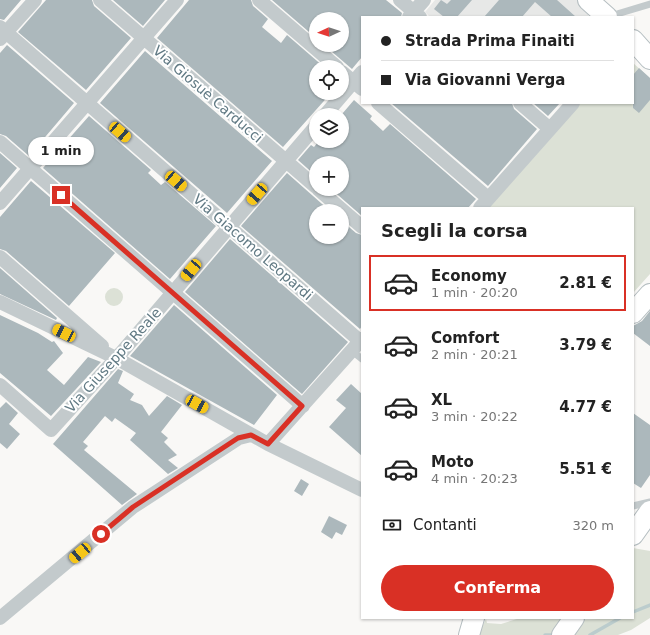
<!DOCTYPE html>
<html lang="it">
<head>
<meta charset="utf-8">
<style>
	body { margin:0; font-family:"DejaVu Sans",sans-serif; background:#f6f6f6; color:#222; height:100vh; display:flex; flex-direction:column; font-size:15px; white-space:nowrap }
	* { box-sizing:border-box; margin:0 }
	p { font-size:13px; color:#767676 }
	.icon { flex:none; width:22px; height:22px; fill:none; stroke:currentColor; stroke-width:2; stroke-linecap:round; stroke-linejoin:round }
	.map { position:relative; flex:1; overflow:hidden }
	.details { position:absolute; left:361px; top:207px; width:273px; height:412px; display:flex; flex-direction:column; background:#fff; border-radius:0px; box-shadow:0 1px 3px #0004 }
	.details>* { flex:none }
	.top-card { position:absolute; left:361px; top:16px; width:273px; height:88px; border-radius:0px; box-shadow:0 1px 3px #0004; display:grid; align-content:center; height:88px; padding:0 20px; background:#fff }
	.needle { width:26px; rotate:267deg }
	.tools { position:absolute; left:309px; top:12px; display:grid; gap:8px }
	.tools a { display:grid; place-items:center; width:40px; height:40px; border-radius:50%; background:#fff; box-shadow:0 1px 3px #0004; font-size:20px }
	.end { position:absolute; width:18px; height:18px; margin:-9px; border:5px solid #d93025; background:#fff; box-shadow:0 0 0 2px #fff }
	.from { border-radius:50% }
	.bubble { position:absolute; height:28px; border-radius:14px; background:#fff; box-shadow:0 1px 3px #0004; font-size:13px; font-weight:800; line-height:28px; text-align:center }
	.car { position:absolute; width:12px; height:24px; margin:-12px -6px; border-radius:5px; box-shadow:0 0 3px 1px #0007; background:linear-gradient(#f5c518 24%,#345 0 40%,#f5c518 0 76%,#345 0 86%,#f5c518 0) }
	.top-card b { display:flex; align-items:center; gap:14px; height:38px; font-size:15px }
	.top-card b+b { border-top:1px solid #e0e0e0 }
	.top-card i { width:10px; height:10px; background:#222 }
	ul { padding:0; list-style:none }
	li { display:flex; align-items:center; gap:12px; height:56px; margin:0 8px 6px; padding:0 12px; border:2px solid transparent; border-radius:0px }
	li div { flex:1 }
	li b { display:block; font-size:15px }
	li em { font-style:normal; font-weight:800 }
	li.current { border-color:#d93025 }
	li>.icon { width:36px; height:36px; stroke-width:1.5 }
	h2 { padding:0 20px; font-size:18px; line-height:48px }
	.pay { display:flex; align-items:center; gap:10px; height:44px; padding:0 20px; font-size:15px }
	.pay p { margin-inline-start:auto }
	.action { display:flex; gap:8px; margin-top:auto; padding:8px 20px }
	.action a { flex:1; height:46px; border-radius:24px; background:#d93025; color:#fff; font-size:16px; font-weight:800; line-height:46px; text-align:center }
	.map>svg:first-child { display:block }
	.built { fill:#e7e8e7 }
	.green { fill:#dce1d6 }
	.lines { fill:none; stroke-linecap:round; stroke-linejoin:round }
	.stream { stroke:#bbcccd; stroke-width:3.5 }
	.building { fill:#acb8bc }
	.secondary-casing { stroke:#b5bec1; stroke-width:22 }
	.service { stroke:#c3cacc; stroke-width:7 }
	.minor { stroke:#c3cacc; stroke-width:14 }
	.secondary { stroke:#fff; stroke-width:20 }
	.route { stroke:#d93025; stroke-width:5 }
	.labels { text-anchor:middle; dominant-baseline:central; stroke-width:4; stroke-linejoin:round; paint-order:stroke }
	.street-label { font-size:14px; fill:#617a84; stroke:#fff }
</style>
</head>
<body>
<div class="map">
<svg width="650" height="635" viewBox="0 0 650 635">
	<rect width="100%" height="100%" fill="#f9f8f6"/>
	<path class="built" d="M 435,0 L 577,0 L 591,12 L 587,17 L 430,17 L 425,12 Z"/>
	<path class="green" d="M 633,63 L 650,78 L 650,274 L 633,293 L 633,208 L 487,208 L 580,103 L 633,103 Z
		M105 297a9 9 0 1 1 18 0a9 9 0 1 1-18 0Z
		M 633,548 L 650,551 L 650,618 L 631,630 L 618,635 L 478,635 L 486,619 L 487,623 L 501,624 L 520,618 L 560,618 L 563,620 L 633,618 Z"/>
	<g class="lines">
		<path class="stream" d="M 633,612 L 650,605
			M 545,635 L 554,635
			M 590,635 L 620,618"/>
	</g>
	<path class="building" d="M 0,0 L 21,0 L 4,20 L 0,19 Z
		M 46,0 L 92,0 L 94,6 L 131,38 L 86,90 L 18,32 Z
		M 113,0 L 165,0 L 143,26 Z
		M 189,0 L 251,0 L 253,6 L 268,19 L 262,27 L 281,43 L 287,35 L 324,67 L 316,67 L 316,93 L 331,93 L 283,147 L 157,38 Z
		M 272,0 L 386,0 L 402,13 L 401,17 L 362,17 L 362,57 L 352,69 L 324,45 L 342,45 L 342,19 L 316,19 L 316,38 Z
		M 441,0 L 447,4 L 451,0 L 472,0 L 457,17 L 444,17 L 434,9 Z
		M 499,0 L 557,0 L 576,17 L 552,17 L 535,2 L 522,17 L 484,17 Z
		M 7,45 L 74,103 L 29,156 L 6,136 L 0,134 L 0,53 Z
		M 145,51 L 272,161 L 227,213 L 100,103 Z
		M 639,68 L 650,78 L 650,100 L 639,113 L 633,108 L 633,75 Z
		M 354,100 L 372,116 L 370,119 L 383,131 L 390,124 L 476,199 L 468,208 L 362,208 L 362,216 L 331,189 L 342,189 L 342,163 L 316,163 L 316,176 L 298,160 L 311,145 L 314,147 L 319,141 L 342,141 L 342,114 Z
		M 391,103 L 512,103 L 514,109 L 537,129 L 488,186 Z
		M 533,103 L 560,103 L 548,116 Z
		M 89,116 L 151,170 L 148,173 L 161,185 L 165,182 L 216,226 L 170,279 L 43,168 Z
		M 0,153 L 17,168 L 0,188 Z
		M 287,173 L 330,211 L 316,211 L 316,237 L 342,237 L 342,221 L 356,233 L 362,235 L 362,326 L 360,329 L 241,226 Z
		M 31,181 L 115,253 L 69,306 L 6,251 L 0,249 L 0,217 Z
		M 230,239 L 348,342 L 302,394 L 185,292 Z
		M 0,268 L 57,318 L 56,320 L 0,294 Z
		M 174,305 L 277,395 L 254,425 L 130,356 Z
		M 650,311 L 650,346 L 633,333 L 633,326 L 642,321 Z
		M 0,315 L 38,333 L 52,342 L 54,341 L 63,353 L 47,370 L 64,385 L 88,357 L 101,362 L 51,416 L 0,373 Z
		M 118,369 L 123,371 L 118,383 L 134,394 L 130,400 L 142,405 L 149,416 L 167,396 L 182,405 L 161,432 L 168,438 L 164,442 L 177,455 L 168,460 L 178,468 L 168,474 L 130,440 L 136,433 L 115,418 L 112,422 L 105,416 L 83,442 L 88,446 L 84,450 L 137,494 L 122,505 L 53,444 Z
		M 351,384 L 362,394 L 362,456 L 329,427 L 346,408 L 336,400 Z
		M 6,402 L 18,413 L 9,424 L 20,434 L 7,449 L 0,443 L 0,408 Z
		M 633,413 L 650,425 L 650,475 L 641,488 L 633,483 Z
		M 301,479 L 309,484 L 302,496 L 294,491 Z
		M 329,516 L 347,525 L 342,535 L 336,532 L 332,539 L 321,532 Z"/>
	<g class="lines">
		<g class="secondary-casing">
			<path id="secondary" d="M 588,0 L 607,17
				M 633,40 L 650,59
				M 633,313 L 650,294
				M 633,535 L 650,511
				M 469,635 L 474,618
				M 562,635 L 574,618"/>
		</g>
		<path class="service" d="M 617,14 L 650,4
			M 352,351 L 362,359
			M 633,506 L 650,502"/>
		<path class="minor" d="M 100,0 L 316,187
			M 259,0 L 337,67
			M 400,0 L 420,17
			M 409,17 L 424,0
			M 0,27 L 360,341
			M 0,39 L 35,0
			M 342,72 L 362,89
			M 378,103 L 488,198
			M 520,103 L 550,129
			M 325,115 L 362,72
			M 0,142 L 303,406
			M 318,189 L 362,227
			M 0,203 L 177,0
			M 480,208 L 573,103
			M 0,257 L 102,346
			M 0,302 L 116,358 L 268,444 L 362,490
			M 0,385 L 51,430 L 121,353 L 316,126
			M 268,444 L 362,339
			M 0,618 L 133,507 L 239,438 L 251,435"/>
		<use href="#secondary" class="secondary"/>
	</g>
	<g class="lines">
		<path class="route" d="M 61,195 L 302,406 L 268,444 L 251,435 L 238,438 L 133,507 L 101,534"/>
	</g>
	<g class="labels">
		<g class="street-label">
			<text transform="translate(208 94) rotate(41)">Via Giosuè Carducci</text>
			<text transform="translate(253 247) rotate(41)">Via Giacomo Leopardi</text>
			<text transform="translate(113 360) rotate(-48)">Via Giuseppe Reale</text>
		</g>
	</g>
</svg>
<div class="tools">
<a><svg class="needle" viewBox="-14 -14 28 28"><path d="M0-13l5 13h-10z" fill="#e53935"/><path d="M0 13l5-13h-10z" fill="#767676"/></svg></a>
<a><svg class="icon" aria-label="locate" viewBox="0 0 24 24"><circle cx="12" cy="12" r="6"/><path d="M12 2v4M12 18v4M2 12h4M18 12h4"/></svg></a>
<a><svg class="icon" aria-label="layers" viewBox="0 0 24 24"><path d="M12 4l9 5-9 5-9-5zM3 14l9 5 9-5"/></svg></a>
<a>+</a>
<a>−</a>
</div>
<i class="end from" style="left:101px;top:534px"></i>
<i class="end" style="left:61px;top:195px"></i>
<div class="bubble" style="left:28px;top:137px;width:66px">1 min</div>
<i class="car" style="left:120px;top:132px;rotate:131deg"></i>
<i class="car" style="left:176px;top:181px;rotate:131deg"></i>
<i class="car" style="left:257px;top:194px;rotate:221deg"></i>
<i class="car" style="left:191px;top:270px;rotate:220deg"></i>
<i class="car" style="left:64px;top:333px;rotate:296deg"></i>
<i class="car" style="left:197px;top:404px;rotate:119deg"></i>
<i class="car" style="left:80px;top:553px;rotate:230deg"></i>
<div class="top-card">
<b><i class="from"></i>Strada Prima Finaiti</b>
<b><i></i>Via Giovanni Verga</b>
</div>
<section class="details">
<h2>Scegli la corsa</h2>
<ul>
<li class="current"><svg class="icon" aria-label="car" viewBox="0 0 24 24"><path d="M5 17H2v-5l4-1 3-4h7l3 4 3 1v5h-3M9 17h6M6 11h13"/><circle cx="7" cy="17" r="2"/><circle cx="17" cy="17" r="2"/></svg><div><b>Economy</b><p>1 min · 20:20</p></div><em>2.81 €</em></li>
<li><svg class="icon" aria-label="car" viewBox="0 0 24 24"><path d="M5 17H2v-5l4-1 3-4h7l3 4 3 1v5h-3M9 17h6M6 11h13"/><circle cx="7" cy="17" r="2"/><circle cx="17" cy="17" r="2"/></svg><div><b>Comfort</b><p>2 min · 20:21</p></div><em>3.79 €</em></li>
<li><svg class="icon" aria-label="car" viewBox="0 0 24 24"><path d="M5 17H2v-5l4-1 3-4h7l3 4 3 1v5h-3M9 17h6M6 11h13"/><circle cx="7" cy="17" r="2"/><circle cx="17" cy="17" r="2"/></svg><div><b>XL</b><p>3 min · 20:22</p></div><em>4.77 €</em></li>
<li><svg class="icon" aria-label="car" viewBox="0 0 24 24"><path d="M5 17H2v-5l4-1 3-4h7l3 4 3 1v5h-3M9 17h6M6 11h13"/><circle cx="7" cy="17" r="2"/><circle cx="17" cy="17" r="2"/></svg><div><b>Moto</b><p>4 min · 20:23</p></div><em>5.51 €</em></li>
</ul>
<div class="pay"><svg class="icon" aria-label="cash" viewBox="0 0 24 24"><path d="M3 7h18v10H3z"/><circle cx="12" cy="12" r="2"/></svg>Contanti<p>320 m</p></div>
<div class="action"><a>Conferma</a></div>
</section>
</div>
</body>
</html>
